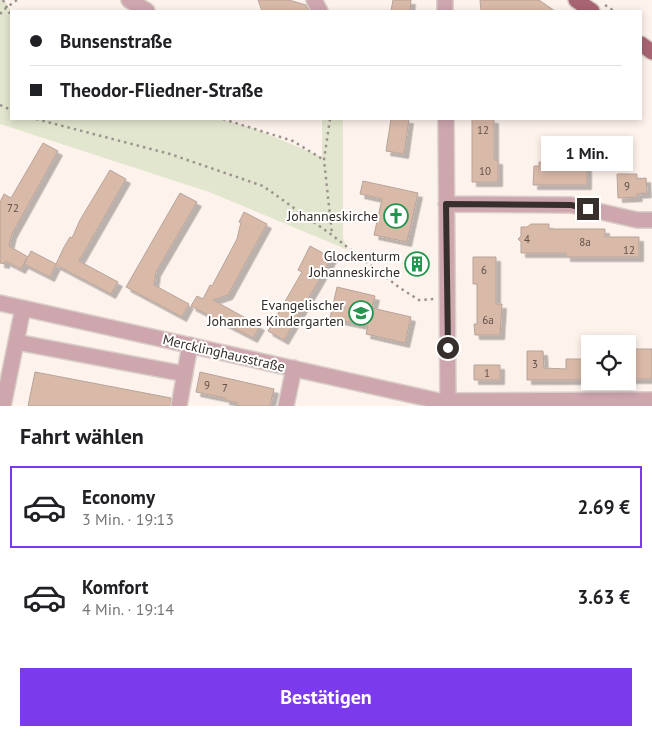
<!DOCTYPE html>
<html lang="de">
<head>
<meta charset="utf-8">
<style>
	body { margin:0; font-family:"PT Sans",sans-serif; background:#f2f2f2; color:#202124; height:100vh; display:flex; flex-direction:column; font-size:19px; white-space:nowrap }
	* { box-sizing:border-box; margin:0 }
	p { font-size:16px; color:#757577 }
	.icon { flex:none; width:28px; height:28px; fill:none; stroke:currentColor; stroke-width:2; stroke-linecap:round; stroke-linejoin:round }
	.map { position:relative; height:406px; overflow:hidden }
	.panel { display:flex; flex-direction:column; background:#fff; flex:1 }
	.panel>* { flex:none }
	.top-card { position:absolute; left:10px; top:10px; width:632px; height:110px; border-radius:0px; box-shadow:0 2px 8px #0003; display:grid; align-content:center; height:110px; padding:0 20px; background:#fff }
	.fabs { position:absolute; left:581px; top:335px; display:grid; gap:10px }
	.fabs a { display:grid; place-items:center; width:55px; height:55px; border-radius:0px; background:#fff; box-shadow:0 2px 8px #0003; font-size:25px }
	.end { position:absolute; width:22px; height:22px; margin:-11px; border:6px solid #372f2b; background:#fff; box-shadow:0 0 0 2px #fff }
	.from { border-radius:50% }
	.bubble { position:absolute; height:35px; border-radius:0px; background:#fff; box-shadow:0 2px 8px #0003; font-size:16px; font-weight:600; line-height:35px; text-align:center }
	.top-card b { display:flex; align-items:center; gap:18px; height:48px; font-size:19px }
	.top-card b+b { border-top:1px solid #e0e0e0 }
	.top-card i { width:12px; height:12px; background:#202124 }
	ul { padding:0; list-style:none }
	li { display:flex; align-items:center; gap:15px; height:82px; margin:0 10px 8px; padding:0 10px; border:2px solid transparent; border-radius:0px }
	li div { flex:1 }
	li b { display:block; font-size:19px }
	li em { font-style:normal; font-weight:600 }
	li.selected { border-color:#7c3aed }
	li>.icon { width:45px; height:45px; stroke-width:1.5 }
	h2 { padding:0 20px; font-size:22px; line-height:60px }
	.button { display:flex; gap:10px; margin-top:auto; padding:10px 20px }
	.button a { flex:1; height:58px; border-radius:0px; background:#7c3aed; color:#fff; font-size:20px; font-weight:600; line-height:58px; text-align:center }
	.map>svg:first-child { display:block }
	.green { fill:#e2e6ce }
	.building { fill:#d9b9a8; stroke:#b7a49a; filter:url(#shadow) }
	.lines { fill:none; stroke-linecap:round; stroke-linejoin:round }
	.minor-casing { stroke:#dacfc9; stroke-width:18 }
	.major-casing { stroke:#dacfc9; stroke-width:18 }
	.path { stroke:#9d938e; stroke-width:2.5; stroke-dasharray:2.5 4; stroke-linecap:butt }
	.minor { stroke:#cda6ae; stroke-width:15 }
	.major { stroke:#a76473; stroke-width:15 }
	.route { stroke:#372f2b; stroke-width:6 }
	.labels { text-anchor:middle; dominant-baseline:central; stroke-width:4; stroke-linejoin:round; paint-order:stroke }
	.number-label { font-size:11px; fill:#60524a }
	.poi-label { font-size:14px; fill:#372f2b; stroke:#fff; text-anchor:end }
	.street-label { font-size:14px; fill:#372f2b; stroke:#fff }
</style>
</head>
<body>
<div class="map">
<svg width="652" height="406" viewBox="0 0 652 406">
	<defs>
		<filter id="shadow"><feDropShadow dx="4.5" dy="4.5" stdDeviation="0" flood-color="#0004"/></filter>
	</defs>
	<rect width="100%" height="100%" fill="#fef2ec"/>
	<path class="green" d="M 0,0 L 4,0 L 11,11 L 11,119 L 219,119 L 253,128 L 322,157 L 322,119 L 343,119 L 343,238 L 348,250 L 209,192 L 0,124 Z"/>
	<path class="building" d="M 258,0 L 289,0 L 306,5 L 309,11 L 262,11 Z
		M 393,0 L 411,0 L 410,11 L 391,11 Z
		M 480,0 L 539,0 L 555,11 L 481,11 Z
		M 391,119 L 409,119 L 404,154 L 386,151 Z
		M 472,119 L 494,119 L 494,160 L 498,160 L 498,182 L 472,182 Z
		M 43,143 L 58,151 L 12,234 L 9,246 L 28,257 L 31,251 L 56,264 L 64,247 L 70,237 L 72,238 L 80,220 L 110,170 L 126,179 L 79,261 L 118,282 L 111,294 L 56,265 L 50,277 L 24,264 L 27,258 L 21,269 L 5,261 L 5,264 L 0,263 L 0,202 L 4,194 L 11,198 Z
		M 568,155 L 587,155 L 587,185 L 533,185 L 534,166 L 539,166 L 539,162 L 568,163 Z
		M 617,174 L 637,174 L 637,179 L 646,178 L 647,193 L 637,194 L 638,197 L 618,198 Z
		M 363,181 L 418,193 L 407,242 L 374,235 L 382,199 L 360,194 Z
		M 180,193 L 197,202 L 156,272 L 154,285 L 189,304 L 182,317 L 126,287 Z
		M 244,212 L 267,224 L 228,295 L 213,300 L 260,326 L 253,338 L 191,306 L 197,296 L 203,299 L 210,285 L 212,286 L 237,239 L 240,226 L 241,223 L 239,222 Z
		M 531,224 L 549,224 L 549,229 L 605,229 L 605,237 L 639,237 L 639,257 L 566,257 L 566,253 L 521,253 L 521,242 L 518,239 L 521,236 L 521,227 L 527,227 Z
		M 310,246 L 332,258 L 284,340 L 268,331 L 302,272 L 298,270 Z
		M 473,257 L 496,257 L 496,304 L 502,304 L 500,335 L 475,335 L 474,324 L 477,324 L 477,284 L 473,284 Z
		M 337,287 L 375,296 L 372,308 L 411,317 L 405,343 L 366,334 L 368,326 L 330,318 Z
		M 628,349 L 652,349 L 652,379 L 628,379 Z
		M 527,351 L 543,351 L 544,368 L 566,369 L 566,359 L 585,359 L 585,380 L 527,380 Z
		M 474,365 L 500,365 L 500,380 L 474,380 Z
		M 35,372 L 171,398 L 170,406 L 28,406 Z
		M 200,372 L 274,389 L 270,406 L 238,406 L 238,403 L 225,400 L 225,398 L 196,392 Z"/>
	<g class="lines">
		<g class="minor-casing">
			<path id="minor" d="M 129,0 L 147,11
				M 314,0 L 320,11
				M 445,0 L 445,11
				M 446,119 L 448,406
				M 446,204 L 571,205 L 637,220 L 652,220
				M 0,303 L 439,401 L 652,400
				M 16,342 L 185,374
				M 3,406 L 23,308
				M 179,406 L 190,345
				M 286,406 L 294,368"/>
		</g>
		<g class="major-casing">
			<path id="major" d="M 576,0 L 592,11
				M 641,44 L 652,52"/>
		</g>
		<path class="path" d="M 3,0 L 11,16
			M 605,5 L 614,11
			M 0,14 L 6,8 L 17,0
			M 0,105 L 11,110
			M 36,119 L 170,154 L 263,186 L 332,235 L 400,288 L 419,300 L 434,299
			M 223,119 L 293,141 L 324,160
			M 330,119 L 324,160 L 332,234"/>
		<use href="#minor" class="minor"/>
		<use href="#major" class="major"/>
	</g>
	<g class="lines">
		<path class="route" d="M 448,348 L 446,204 L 571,205 L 588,209"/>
	</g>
	<defs>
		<g id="church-ring" transform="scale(1.25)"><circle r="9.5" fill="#fff" stroke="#24954e" stroke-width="1.5"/><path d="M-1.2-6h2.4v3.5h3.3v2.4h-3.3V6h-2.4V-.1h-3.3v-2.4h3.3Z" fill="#24954e"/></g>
		<g id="building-ring" transform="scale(1.25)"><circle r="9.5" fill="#fff" stroke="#24954e" stroke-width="1.5"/><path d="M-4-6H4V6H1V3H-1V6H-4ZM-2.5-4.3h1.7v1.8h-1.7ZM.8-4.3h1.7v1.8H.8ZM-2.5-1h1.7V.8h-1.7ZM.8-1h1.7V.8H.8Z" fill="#24954e"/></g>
		<g id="school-ring" transform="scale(1.25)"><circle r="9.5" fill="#fff" stroke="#24954e" stroke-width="1.5"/><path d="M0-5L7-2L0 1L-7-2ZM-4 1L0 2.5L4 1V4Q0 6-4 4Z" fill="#24954e"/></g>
	</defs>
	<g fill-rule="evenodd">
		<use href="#church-ring" x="396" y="216"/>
		<use href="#building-ring" x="417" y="264"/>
		<use href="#school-ring" x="361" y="313"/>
	</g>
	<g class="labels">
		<g class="number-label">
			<text x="483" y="130">12</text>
			<text x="485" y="171">10</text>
			<text x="627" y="186">9</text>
			<text x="13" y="208">72</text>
			<text x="527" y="239">4</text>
			<text x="585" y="242">8a</text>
			<text x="629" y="250">12</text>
			<text x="484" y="270">6</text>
			<text x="488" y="320">6a</text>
			<text x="535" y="364">3</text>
			<text x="487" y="373">1</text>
			<text x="207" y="385">9</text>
			<text x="225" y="388">7</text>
		</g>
		<g class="poi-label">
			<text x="378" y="216">Johanneskirche</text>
			<text x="400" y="256">Glockenturm<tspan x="400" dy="16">Johanneskirche</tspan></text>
			<text x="344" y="305">Evangelischer<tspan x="344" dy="16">Johannes Kindergarten</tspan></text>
		</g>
		<g class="street-label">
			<text transform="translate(224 353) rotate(13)">Mercklinghausstraße</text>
		</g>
	</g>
</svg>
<div class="fabs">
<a><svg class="icon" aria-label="locate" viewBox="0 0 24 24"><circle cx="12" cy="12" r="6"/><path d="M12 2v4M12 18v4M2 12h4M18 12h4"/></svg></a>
</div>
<i class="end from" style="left:448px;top:348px"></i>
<i class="end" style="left:588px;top:209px"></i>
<div class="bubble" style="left:541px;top:136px;width:92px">1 Min.</div>
<div class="top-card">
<b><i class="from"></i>Bunsenstraße</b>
<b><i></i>Theodor-Fliedner-Straße</b>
</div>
</div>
<section class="panel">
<h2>Fahrt wählen</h2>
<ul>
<li class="selected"><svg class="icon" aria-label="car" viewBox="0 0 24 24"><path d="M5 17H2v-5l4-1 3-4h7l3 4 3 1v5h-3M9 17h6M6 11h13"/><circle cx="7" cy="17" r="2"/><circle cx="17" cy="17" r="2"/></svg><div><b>Economy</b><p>3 Min. · 19:13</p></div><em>2.69 €</em></li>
<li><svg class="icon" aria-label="car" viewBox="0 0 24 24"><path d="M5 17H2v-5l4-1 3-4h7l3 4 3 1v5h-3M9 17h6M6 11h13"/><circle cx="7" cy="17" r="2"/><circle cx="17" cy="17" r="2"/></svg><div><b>Komfort</b><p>4 Min. · 19:14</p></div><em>3.63 €</em></li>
</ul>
<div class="button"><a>Bestätigen</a></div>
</section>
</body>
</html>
